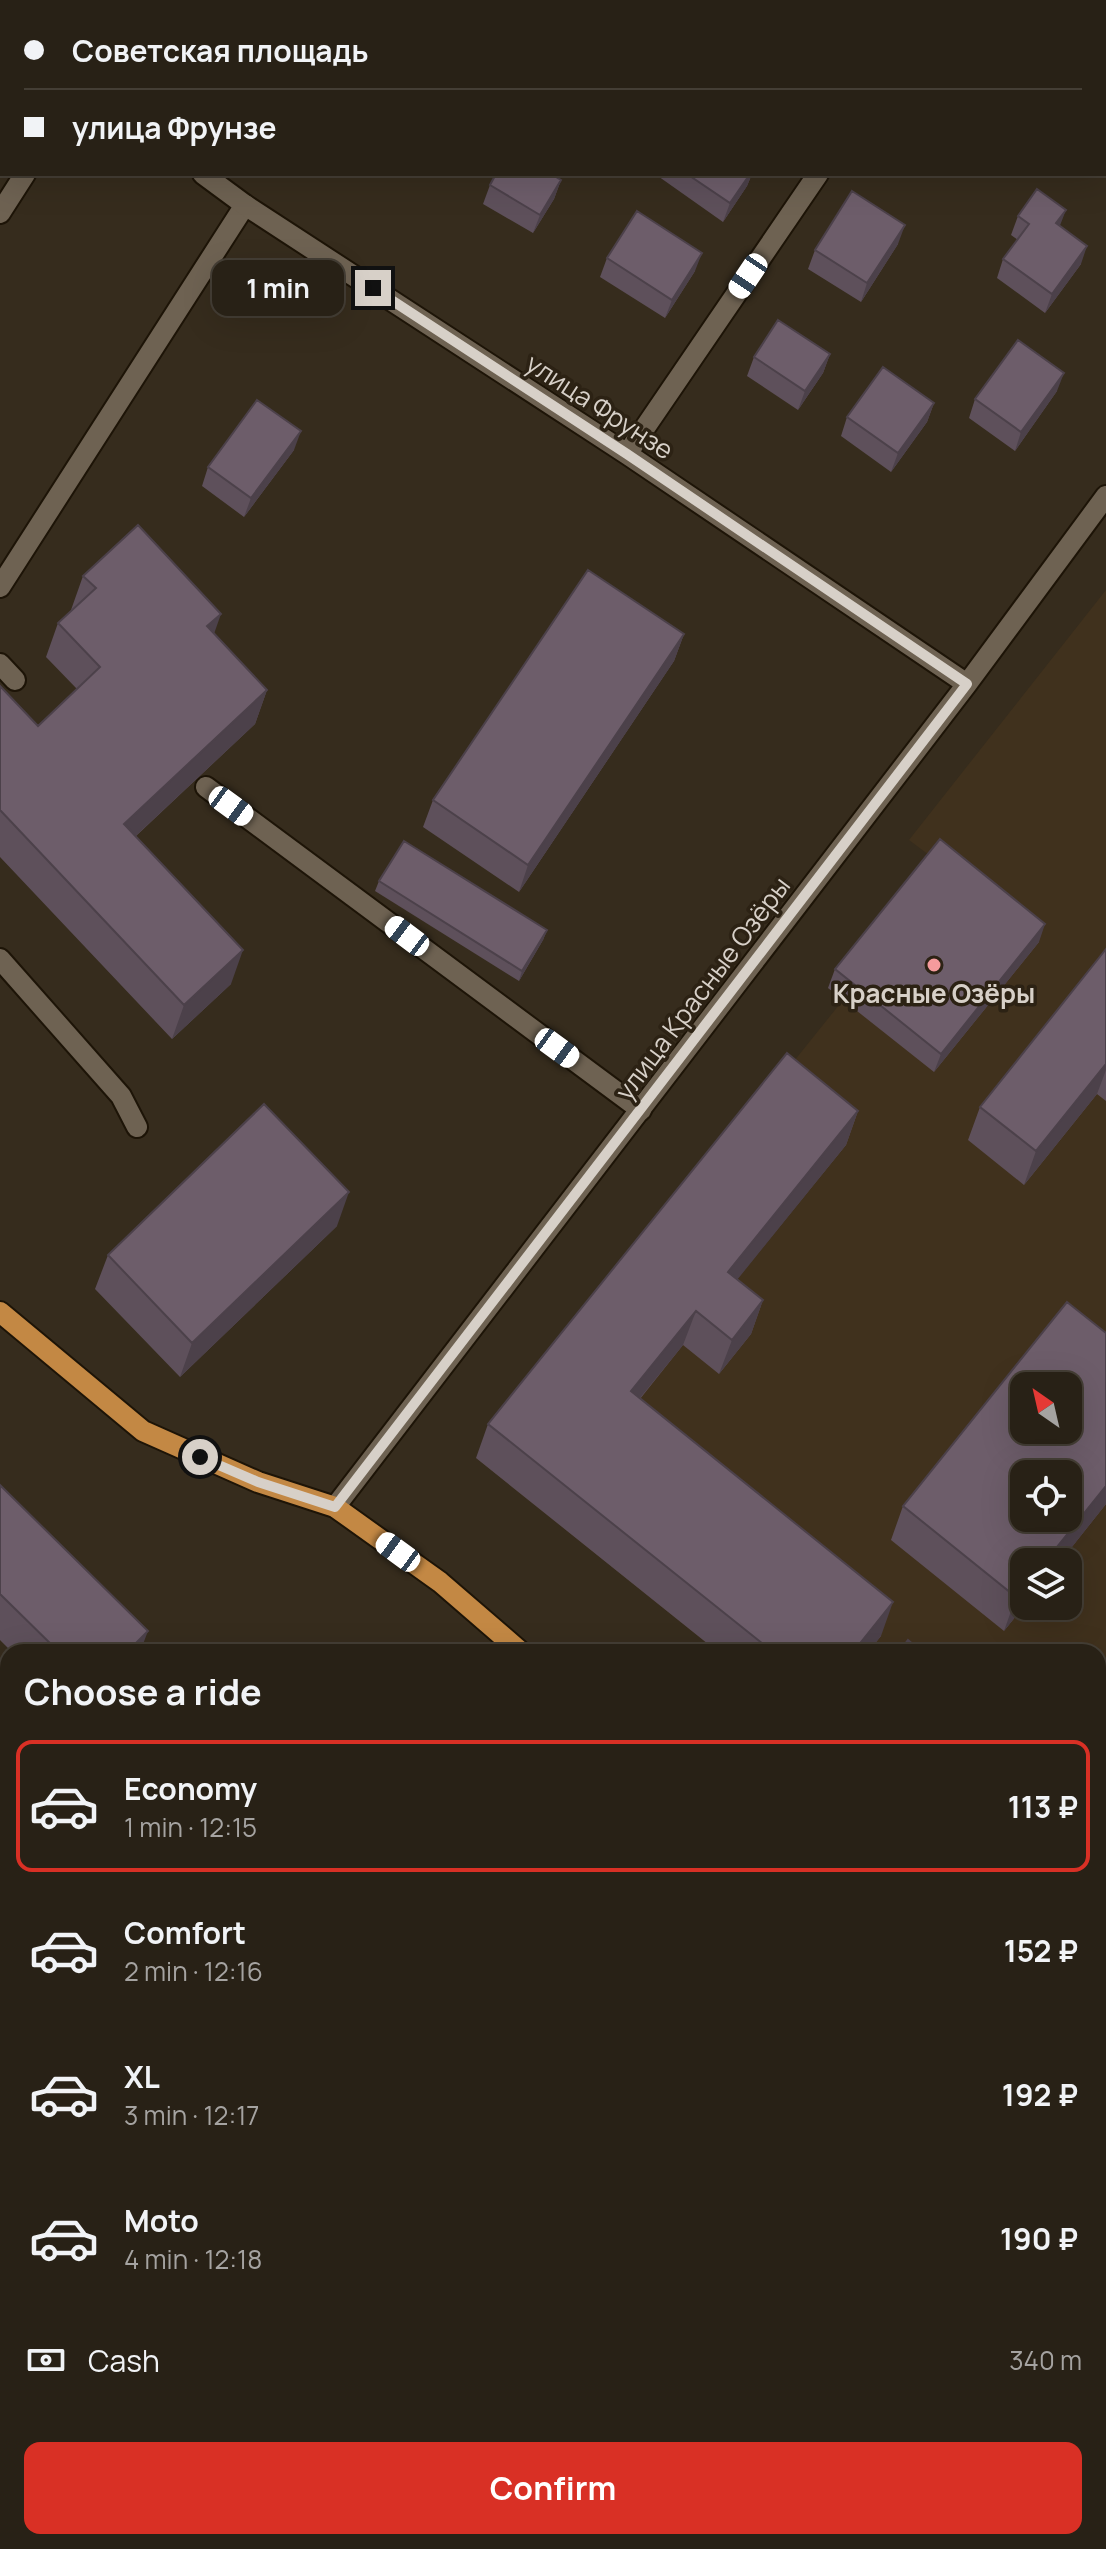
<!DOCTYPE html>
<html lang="en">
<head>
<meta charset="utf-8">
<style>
	body { margin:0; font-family:Manrope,sans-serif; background:#30291f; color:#f1f3f6; height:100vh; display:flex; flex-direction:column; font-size:30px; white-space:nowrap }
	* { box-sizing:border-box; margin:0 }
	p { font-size:26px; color:#a5a3a1 }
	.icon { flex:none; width:44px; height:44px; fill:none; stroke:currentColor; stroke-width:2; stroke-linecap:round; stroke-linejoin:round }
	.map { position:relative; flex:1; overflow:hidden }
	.sheet { position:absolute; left:0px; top:1644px; width:1106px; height:906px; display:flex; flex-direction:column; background:#282116; border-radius:24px 24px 0 0; box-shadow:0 8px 32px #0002,0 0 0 2px #443e35 }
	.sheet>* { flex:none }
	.guide { position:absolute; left:0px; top:0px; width:1106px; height:176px; box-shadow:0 8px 32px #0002,0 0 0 2px #443e35; display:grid; align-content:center; height:176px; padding:0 24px; background:#282116 }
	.needle { width:52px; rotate:326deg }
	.controls { position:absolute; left:1010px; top:1372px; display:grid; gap:16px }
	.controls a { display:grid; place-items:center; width:72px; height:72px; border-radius:16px; background:#282116; box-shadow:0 8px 32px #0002,0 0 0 2px #443e35; font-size:40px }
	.end { position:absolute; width:36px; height:36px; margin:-18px; border:10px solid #d7d0c8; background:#111; box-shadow:0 0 0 4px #111 }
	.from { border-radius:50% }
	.bubble { position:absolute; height:56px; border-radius:16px; background:#282116; box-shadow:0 8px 32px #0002,0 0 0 2px #443e35; font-size:26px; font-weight:700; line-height:56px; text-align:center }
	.car { position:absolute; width:24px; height:48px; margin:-24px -12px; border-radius:10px; box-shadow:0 0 6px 2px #0007; background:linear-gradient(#fff 24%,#345 0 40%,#fff 0 76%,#345 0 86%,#fff 0) }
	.guide b { display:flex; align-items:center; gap:28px; height:76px; font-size:30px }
	.guide b+b { border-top:2px solid #443e35 }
	.guide i { width:20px; height:20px; background:#f1f3f6 }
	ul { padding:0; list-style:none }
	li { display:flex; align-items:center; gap:24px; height:132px; margin:0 16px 12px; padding:0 8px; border:4px solid transparent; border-radius:16px }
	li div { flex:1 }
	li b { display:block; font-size:30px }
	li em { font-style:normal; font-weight:700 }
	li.on { border-color:#d93025 }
	li>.icon { width:72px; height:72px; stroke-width:1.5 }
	h2 { padding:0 24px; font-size:36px; line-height:96px }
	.pay { display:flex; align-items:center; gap:20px; height:88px; padding:0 24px; font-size:30px }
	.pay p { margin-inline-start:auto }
	.primary-button { display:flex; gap:16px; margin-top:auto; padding:16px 24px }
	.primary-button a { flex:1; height:92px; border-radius:16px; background:#d93025; color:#fff; font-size:32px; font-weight:700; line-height:92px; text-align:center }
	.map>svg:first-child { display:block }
	.built { fill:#40311d; fill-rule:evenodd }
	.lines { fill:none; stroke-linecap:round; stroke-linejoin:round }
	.service-casing { stroke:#1d1407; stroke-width:24 }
	.minor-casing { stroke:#1d1407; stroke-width:24 }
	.tertiary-casing { stroke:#1d1407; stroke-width:24 }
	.primary-casing { stroke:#1d1407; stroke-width:24 }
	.service { stroke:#6e6252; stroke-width:20 }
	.minor { stroke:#6e6252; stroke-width:20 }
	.tertiary { stroke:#6e6252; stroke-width:20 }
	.primary { stroke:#c38844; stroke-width:20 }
	.wall { fill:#5e505b }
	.shaded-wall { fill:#4c414a }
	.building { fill:#6d5d6a; stroke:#4c414a; stroke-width:2; fill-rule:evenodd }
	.route { stroke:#d7d0c8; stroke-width:10 }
	.poi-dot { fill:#f59b9d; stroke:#2c2214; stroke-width:3 }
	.labels { text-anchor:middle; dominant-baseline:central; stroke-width:7; stroke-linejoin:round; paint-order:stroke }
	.street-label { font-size:26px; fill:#d7d0c8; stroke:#2c2214 }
	.poi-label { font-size:26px; font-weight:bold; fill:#d7d0c8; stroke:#2c2214 }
</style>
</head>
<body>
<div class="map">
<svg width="1106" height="2549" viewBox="0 0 1106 2549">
	<rect width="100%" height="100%" fill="#362c1d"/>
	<path class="built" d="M 1106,590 L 1106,1932 L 1098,1926 L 1098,1652 L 718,1652 L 476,1458 L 843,1000 L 828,988 L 933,858 L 909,840 ZM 1024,1386 L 1068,1386 L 1068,1430 L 1024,1430 ZM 1024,1474 L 1068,1474 L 1068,1518 L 1024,1518 ZM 1024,1562 L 1068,1562 L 1068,1606 L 1024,1606 Z"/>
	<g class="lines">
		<g class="service-casing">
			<path id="service" d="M 0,587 L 245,205
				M 0,664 L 15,680
				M 206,787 L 641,1110
				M 0,959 L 121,1096 L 137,1127
				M 0,2248 L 8,2253
				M 267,2549 L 274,2542"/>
		</g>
		<g class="minor-casing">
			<path id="minor" d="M 935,2 L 936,0
				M 0,34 L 2,35
				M 203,174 L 245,205 L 627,454 L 967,684
				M 627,454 L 818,174
				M 335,1507 L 967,684 L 1106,496
				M 0,2396 L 8,2389"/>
		</g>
		<g class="tertiary-casing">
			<path id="tertiary" d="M 114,2 L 115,0
				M 0,213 L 25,174"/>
		</g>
		<g class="primary-casing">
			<path id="primary" d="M 0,1312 L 143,1431 L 258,1482 L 335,1507 L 440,1582 L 521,1652
				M 1098,2125 L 1106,2131"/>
		</g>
		<use href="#service" class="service"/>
		<use href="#minor" class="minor"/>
		<use href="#tertiary" class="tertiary"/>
		<use href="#primary" class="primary"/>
	</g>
	<path class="wall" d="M 1106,59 L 1106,126 L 1104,124 L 1104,62 Z
		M 655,174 L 752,174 L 747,186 L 723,222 Z
		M 561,180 L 554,199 L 533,233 L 483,204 L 490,185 Z
		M 1018,216 L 1060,226 L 1081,264 L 1045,313 L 997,278 L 1003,259 L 1018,240 L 1011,235 Z
		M 898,244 L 861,302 L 808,269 L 815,250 Z
		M 607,258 L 695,271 L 665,318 L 600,277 Z
		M 830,354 L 823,373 L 798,410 L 747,376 L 754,357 Z
		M 1057,391 L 1015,451 L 969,418 L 975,399 Z
		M 934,403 L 927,422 L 891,472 L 841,436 L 847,417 Z
		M 294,450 L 244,517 L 202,486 L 208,467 Z
		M 83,576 L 214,633 L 267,690 L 255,724 L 136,836 L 231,984 L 172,1039 L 0,857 L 0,686 L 38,726 L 77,689 L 46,657 L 58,623 L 72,610 L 71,610 Z
		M 684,634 L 674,661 L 519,892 L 423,827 L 433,800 Z
		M 379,881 L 547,930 L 543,940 L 519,981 L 375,891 Z
		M 1039,942 L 934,1072 L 828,988 L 835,969 Z
		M 1106,949 L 1106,1101 L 1097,1094 L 1024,1185 L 968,1140 L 980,1107 Z
		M 858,1111 L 846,1145 L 737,1279 L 763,1300 L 751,1334 L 719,1374 L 683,1345 L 640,1399 L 881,1636 L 868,1652 L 718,1652 L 476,1458 L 488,1424 Z
		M 337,1226 L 180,1377 L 95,1289 L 108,1255 Z
		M 0,1485 L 140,1652 L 12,1652 L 0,1640 Z
		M 1106,1504 L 1060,1562 L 1024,1562 L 1024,1606 L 1004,1631 L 891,1540 L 903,1506 Z"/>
	<path class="shaded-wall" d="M 750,174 L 752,174 L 747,186 L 723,222 L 730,203 Z
		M 561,180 L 554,199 L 533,233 L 540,215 Z
		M 1066,210 L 1059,228 L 1056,223 Z
		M 905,225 L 898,244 L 861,302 L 867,283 Z
		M 1087,246 L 1081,264 L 1045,313 L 1052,294 Z
		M 702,253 L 695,271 L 665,318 L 672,300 Z
		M 830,354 L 823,373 L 798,410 L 805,391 Z
		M 1064,373 L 1057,391 L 1015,451 L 1021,432 Z
		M 934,403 L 927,422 L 891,472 L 898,453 Z
		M 301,431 L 294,450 L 244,517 L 251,498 Z
		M 221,614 L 209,648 L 207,626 Z
		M 684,634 L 674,661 L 519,892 L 528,865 Z
		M 267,690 L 255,724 L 112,858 L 124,824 Z
		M 1045,924 L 1039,942 L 934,1072 L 941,1054 Z
		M 547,930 L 543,940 L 519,981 L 522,971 Z
		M 243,950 L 231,984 L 172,1039 L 184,1005 Z
		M 1106,1064 L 1106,1070 L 1097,1094 L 1024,1185 L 1036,1151 Z
		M 858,1111 L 846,1145 L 716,1306 L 728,1272 Z
		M 349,1192 L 337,1226 L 180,1377 L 192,1343 Z
		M 763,1300 L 751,1334 L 719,1374 L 732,1340 Z
		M 696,1311 L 683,1345 L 618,1425 L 631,1391 Z
		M 1106,1486 L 1106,1504 L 1060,1562 L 1045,1562 Z
		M 1024,1588 L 1024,1606 L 1004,1631 L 1016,1597 Z
		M 893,1602 L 881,1636 L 868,1652 L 853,1652 Z
		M 148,1631 L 140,1652 L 127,1652 Z
		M 8,2038 L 8,2059 L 0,2067 L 0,2046 Z"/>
	<path class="building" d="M 219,0 L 331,0 L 330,2 L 222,2 Z
		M 604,0 L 617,0 L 621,2 L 602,2 Z
		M 1070,0 L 1106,0 L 1106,12 L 1104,15 L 1104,2 L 1069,2 Z
		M 1106,59 L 1106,102 L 1104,101 L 1104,62 Z
		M 496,174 L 551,174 L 561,180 L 540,215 L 490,185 Z
		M 687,174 L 750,174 L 730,203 Z
		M 1037,189 L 1066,210 L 1056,223 L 1087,246 L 1052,294 L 1003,259 L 1029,224 L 1018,216 Z
		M 852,191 L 905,225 L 867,283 L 815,250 Z
		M 637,211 L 702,253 L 672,300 L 607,258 Z
		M 778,320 L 830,354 L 805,391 L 754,357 Z
		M 1018,340 L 1064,373 L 1021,432 L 975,399 Z
		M 883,367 L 934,403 L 898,453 L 847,417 Z
		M 257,400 L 301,431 L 251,498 L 208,467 Z
		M 138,525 L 221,614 L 207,626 L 267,690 L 124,824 L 243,950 L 184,1005 L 0,810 L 0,686 L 38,726 L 100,667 L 58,623 L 96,588 L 83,576 Z
		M 588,570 L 684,634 L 528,865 L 433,800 Z
		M 940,839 L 1045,924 L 941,1054 L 835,969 Z
		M 404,841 L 547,930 L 522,971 L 379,881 Z
		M 1106,949 L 1106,1064 L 1036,1151 L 980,1107 Z
		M 787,1053 L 858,1111 L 728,1272 L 763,1300 L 732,1340 L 696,1311 L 631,1391 L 893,1602 L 853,1652 L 773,1652 L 488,1424 Z
		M 264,1104 L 349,1192 L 192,1343 L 108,1255 Z
		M 1067,1302 L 1106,1333 L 1106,1486 L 1045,1562 L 1024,1562 L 1024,1588 L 1016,1597 L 903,1506 ZM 1024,1386 L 1068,1386 L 1068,1430 L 1024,1430 ZM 1024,1474 L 1068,1474 L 1068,1518 L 1024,1518 Z
		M 0,1485 L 148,1631 L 127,1652 L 59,1652 L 0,1594 Z
		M 908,1640 L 922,1652 L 899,1652 Z
		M 0,2003 L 8,2011 L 8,2038 L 0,2046 Z
		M 332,2542 L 367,2542 L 373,2549 L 324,2549 Z"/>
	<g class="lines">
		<path class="route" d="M 200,1457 L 258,1482 L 335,1507 L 967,684 L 627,454 L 373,288"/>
	</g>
	<circle class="poi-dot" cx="934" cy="965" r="8"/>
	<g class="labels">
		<g class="street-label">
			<text transform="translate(600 406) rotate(33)">улица Фрунзе</text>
			<text transform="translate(702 988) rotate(-53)">улица Красные Озёры</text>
		</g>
		<g class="poi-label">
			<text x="934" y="993">Красные Озёры</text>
		</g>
	</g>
</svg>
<div class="controls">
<a><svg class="needle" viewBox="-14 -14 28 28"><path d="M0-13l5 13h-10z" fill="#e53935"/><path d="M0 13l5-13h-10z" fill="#a5a3a1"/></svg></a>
<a><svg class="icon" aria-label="locate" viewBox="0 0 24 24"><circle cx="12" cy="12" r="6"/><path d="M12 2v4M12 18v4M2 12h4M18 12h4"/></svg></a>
<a><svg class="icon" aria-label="layers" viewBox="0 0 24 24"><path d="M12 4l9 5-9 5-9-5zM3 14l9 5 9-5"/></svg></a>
</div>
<i class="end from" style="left:200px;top:1457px"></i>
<i class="end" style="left:373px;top:288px"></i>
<div class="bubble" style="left:212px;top:260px;width:132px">1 min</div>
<i class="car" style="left:748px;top:276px;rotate:214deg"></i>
<i class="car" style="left:231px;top:806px;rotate:126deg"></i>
<i class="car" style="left:407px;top:936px;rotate:307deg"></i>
<i class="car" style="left:557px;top:1048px;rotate:126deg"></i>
<i class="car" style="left:398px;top:1552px;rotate:306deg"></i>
<div class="guide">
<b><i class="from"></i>Советская площадь</b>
<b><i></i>улица Фрунзе</b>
</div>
<section class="sheet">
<h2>Choose a ride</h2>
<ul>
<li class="on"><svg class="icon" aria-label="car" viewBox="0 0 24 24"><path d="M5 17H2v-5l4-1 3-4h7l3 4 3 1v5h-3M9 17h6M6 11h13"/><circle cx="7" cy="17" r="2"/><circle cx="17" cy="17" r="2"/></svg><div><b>Economy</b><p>1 min · 12:15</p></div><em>113 ₽</em></li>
<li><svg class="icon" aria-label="car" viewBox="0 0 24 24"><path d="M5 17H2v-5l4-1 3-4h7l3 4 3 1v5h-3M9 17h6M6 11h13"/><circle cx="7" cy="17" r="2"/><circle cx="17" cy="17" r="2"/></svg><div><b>Comfort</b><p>2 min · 12:16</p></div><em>152 ₽</em></li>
<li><svg class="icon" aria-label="car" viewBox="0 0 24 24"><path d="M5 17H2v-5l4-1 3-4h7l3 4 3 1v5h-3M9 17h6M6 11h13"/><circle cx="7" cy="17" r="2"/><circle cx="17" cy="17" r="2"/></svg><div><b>XL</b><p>3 min · 12:17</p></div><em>192 ₽</em></li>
<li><svg class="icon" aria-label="car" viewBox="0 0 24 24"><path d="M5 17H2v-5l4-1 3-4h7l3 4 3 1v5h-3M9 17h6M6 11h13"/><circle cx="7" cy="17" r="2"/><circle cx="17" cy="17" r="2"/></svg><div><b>Moto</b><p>4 min · 12:18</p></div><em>190 ₽</em></li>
</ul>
<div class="pay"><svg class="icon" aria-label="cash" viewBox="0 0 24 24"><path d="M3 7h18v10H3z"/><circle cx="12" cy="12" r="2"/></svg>Cash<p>340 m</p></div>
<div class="primary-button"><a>Confirm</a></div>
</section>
</div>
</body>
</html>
